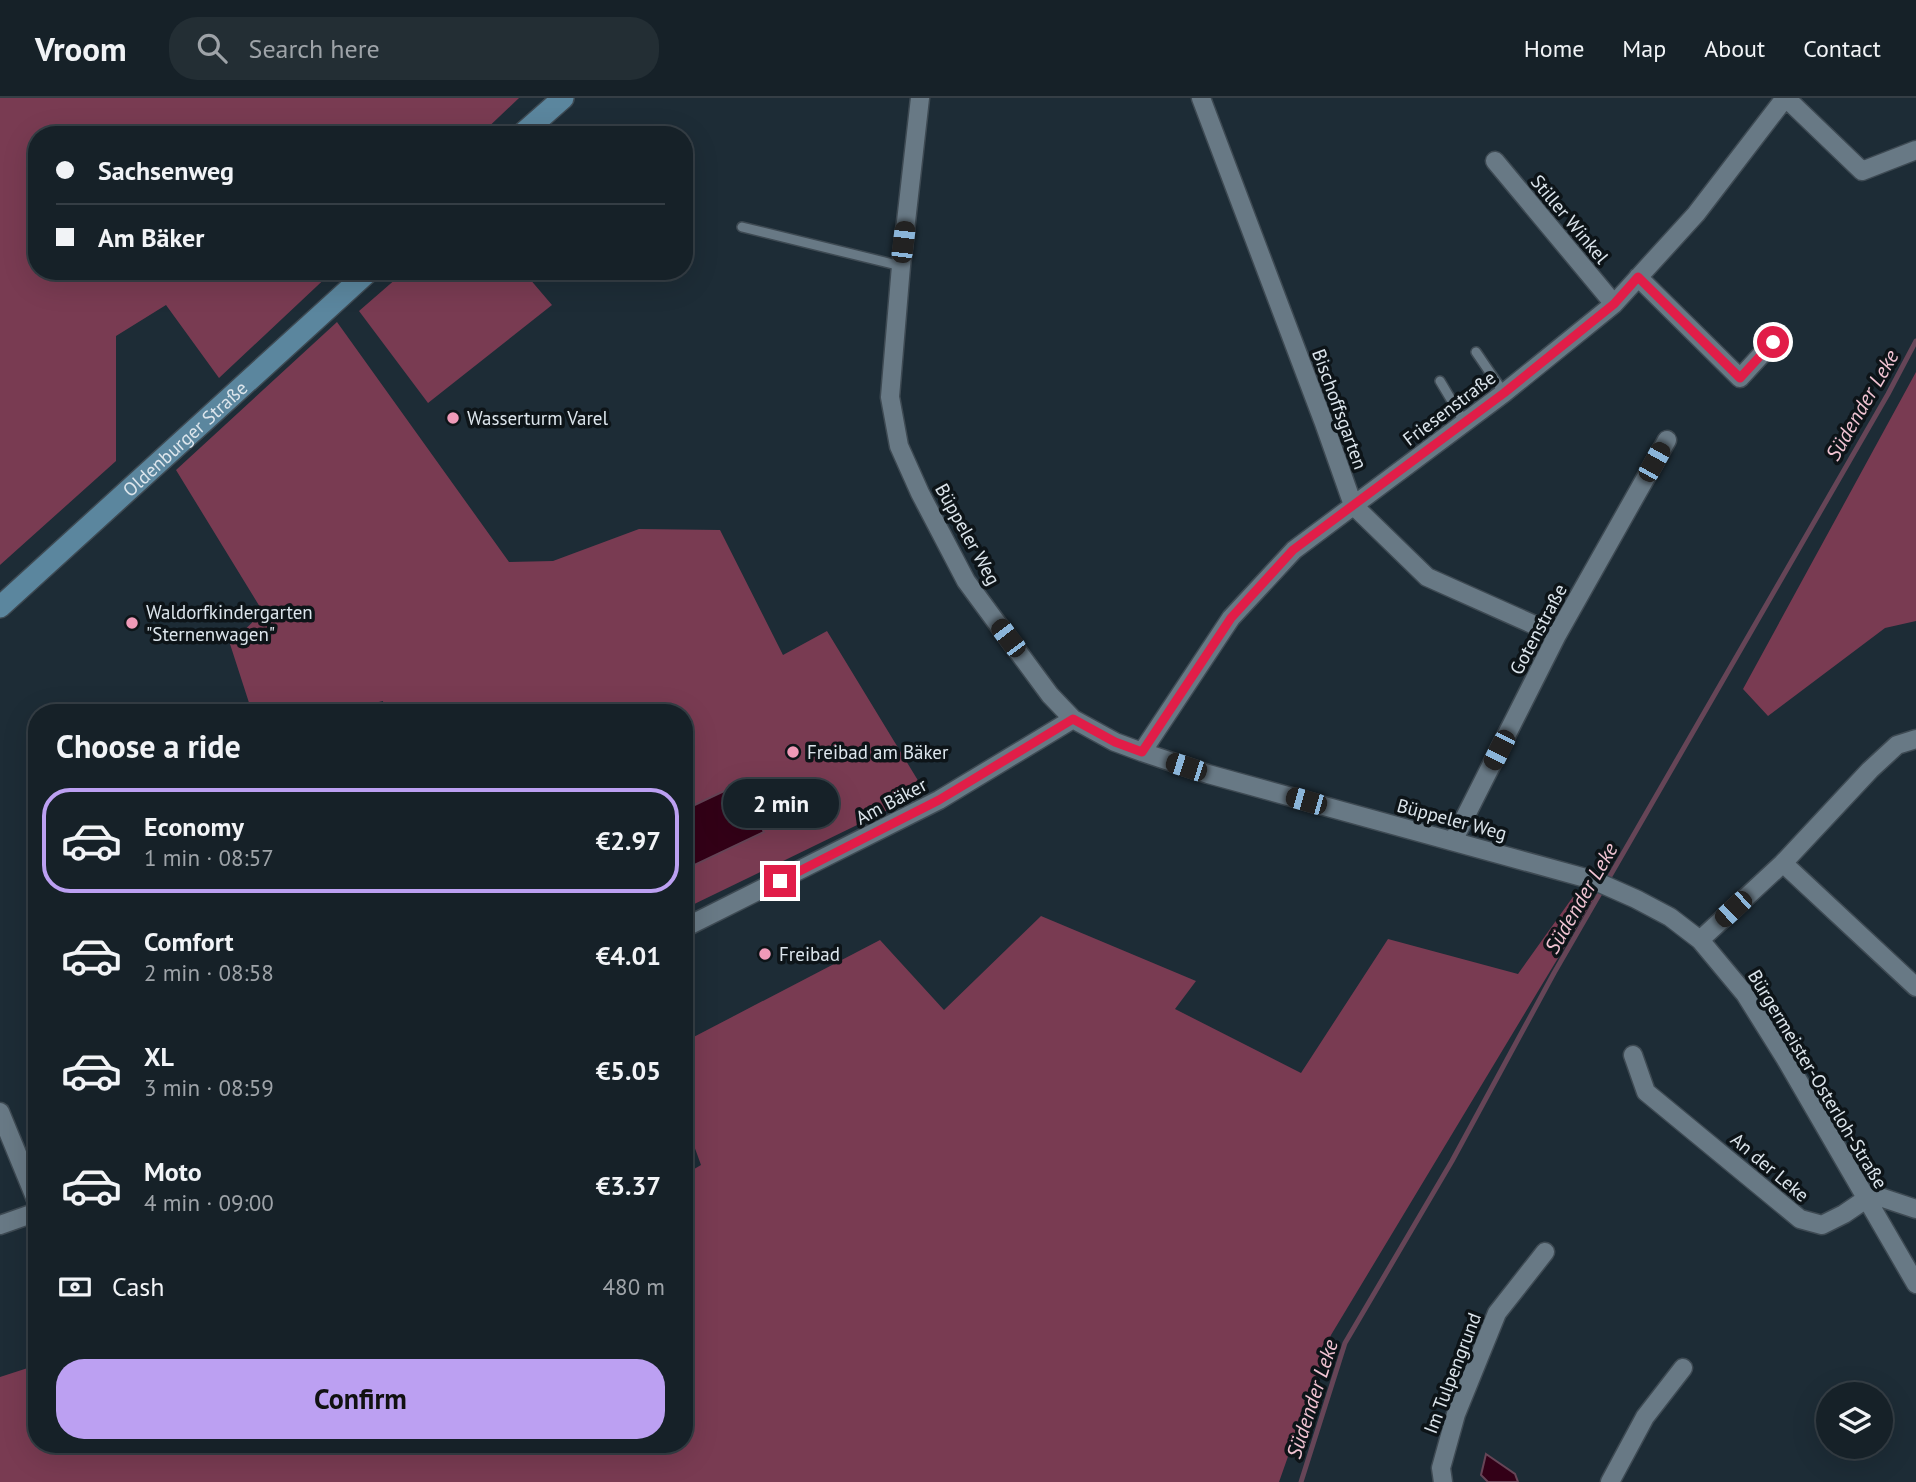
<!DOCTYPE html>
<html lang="en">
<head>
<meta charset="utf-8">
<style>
	body { margin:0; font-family:"PT Sans",sans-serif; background:#232e34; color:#f1f3f6; height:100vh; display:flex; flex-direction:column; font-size:26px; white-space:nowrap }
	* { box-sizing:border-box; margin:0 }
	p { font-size:23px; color:#9ea3a8 }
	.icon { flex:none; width:38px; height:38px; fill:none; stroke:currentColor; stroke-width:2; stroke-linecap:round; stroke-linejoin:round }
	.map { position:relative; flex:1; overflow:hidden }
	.panel { position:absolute; left:28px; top:606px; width:665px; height:749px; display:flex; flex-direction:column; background:#162128; border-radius:28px; box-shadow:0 7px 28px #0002,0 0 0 2px #353e45 }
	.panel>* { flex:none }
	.banner { position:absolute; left:28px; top:28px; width:665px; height:154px; border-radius:28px; box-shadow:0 7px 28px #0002,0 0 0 2px #353e45; display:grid; align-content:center; height:154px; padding:0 28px; background:#162128 }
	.controls { position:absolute; left:1816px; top:1284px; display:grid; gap:14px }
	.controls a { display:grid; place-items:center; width:77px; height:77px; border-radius:50%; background:#162128; box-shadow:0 7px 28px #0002,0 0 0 2px #353e45; font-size:35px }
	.end { position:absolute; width:32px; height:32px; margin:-16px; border:9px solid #e11d48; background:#fff; box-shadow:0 0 0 4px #fff }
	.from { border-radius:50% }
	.bubble { position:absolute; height:49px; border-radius:24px; background:#162128; box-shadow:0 7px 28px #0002,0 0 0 2px #353e45; font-size:23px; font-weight:700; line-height:49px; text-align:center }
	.car { position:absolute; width:21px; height:42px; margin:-21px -10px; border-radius:9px; box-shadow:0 0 5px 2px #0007; background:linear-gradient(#222 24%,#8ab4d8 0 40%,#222 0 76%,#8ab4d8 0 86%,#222 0) }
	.banner b { display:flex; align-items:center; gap:24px; height:66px; font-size:26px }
	.banner b+b { border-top:2px solid #353e45 }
	.banner i { width:18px; height:18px; background:#f1f3f6 }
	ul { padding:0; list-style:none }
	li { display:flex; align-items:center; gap:21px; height:105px; margin:0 14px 10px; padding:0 14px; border:4px solid transparent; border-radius:28px }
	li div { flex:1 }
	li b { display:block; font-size:26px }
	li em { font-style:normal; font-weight:700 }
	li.selected { border-color:#bca0f2 }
	li>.icon { width:63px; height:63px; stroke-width:1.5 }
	h2 { padding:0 28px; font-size:32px; line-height:84px }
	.pay { display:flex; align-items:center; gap:18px; height:77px; padding:0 28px; font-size:26px }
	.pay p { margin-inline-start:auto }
	.primary-button { display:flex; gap:14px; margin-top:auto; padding:14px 28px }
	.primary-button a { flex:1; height:80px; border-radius:28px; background:#bca0f2; color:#111; font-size:28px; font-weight:700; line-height:80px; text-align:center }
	header { display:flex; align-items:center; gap:42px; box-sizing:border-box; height:98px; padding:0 35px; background:#162128; border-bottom:2px solid #353e45 }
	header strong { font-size:33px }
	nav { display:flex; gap:38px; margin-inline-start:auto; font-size:24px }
	.search { width:490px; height:63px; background:#232e34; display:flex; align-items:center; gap:18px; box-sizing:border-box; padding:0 24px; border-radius:28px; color:#9ea3a8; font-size:26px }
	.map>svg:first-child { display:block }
	.green { fill:#793b52 }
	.water { fill:#330017; stroke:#664557; stroke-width:2 }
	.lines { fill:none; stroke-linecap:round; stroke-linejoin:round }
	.stream { stroke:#664557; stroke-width:5 }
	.lane-casing { stroke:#3e4a53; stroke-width:12 }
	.street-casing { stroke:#3e4a53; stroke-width:21 }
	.secondary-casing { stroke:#3e4a53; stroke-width:24 }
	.lane { stroke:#687985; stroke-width:9 }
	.street { stroke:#687985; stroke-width:18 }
	.secondary { stroke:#5b869e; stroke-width:21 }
	.route { stroke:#e11d48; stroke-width:9 }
	.poi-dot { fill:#ef9ab8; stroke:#0d1418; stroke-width:2.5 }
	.labels { text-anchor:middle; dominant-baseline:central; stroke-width:7; stroke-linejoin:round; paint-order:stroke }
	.street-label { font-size:19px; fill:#dce5ec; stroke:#0d1418 }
	.poi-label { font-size:19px; fill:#dce5ec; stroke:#0d1418; text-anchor:start }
	.water-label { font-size:21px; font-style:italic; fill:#f2c4d3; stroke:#0d1418 }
</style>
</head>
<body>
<header>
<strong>Vroom</strong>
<div class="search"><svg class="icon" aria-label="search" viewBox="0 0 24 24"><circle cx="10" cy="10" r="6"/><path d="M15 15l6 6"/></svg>Search here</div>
<nav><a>Home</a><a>Map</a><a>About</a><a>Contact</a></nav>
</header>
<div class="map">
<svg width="1916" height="1384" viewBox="0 0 1916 1384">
	<rect width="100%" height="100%" fill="#1d2c36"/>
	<path class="green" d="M 0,0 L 519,0 L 480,37 L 37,37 L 37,173 L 333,173 L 219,280 L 166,207 L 116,238 L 116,363 L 0,467 Z
		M 405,173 L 523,173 L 552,207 L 428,305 L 359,213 Z
		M 337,224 L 509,464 L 553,463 L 639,431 L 720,432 L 783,557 L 827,533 L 925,694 L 684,811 L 684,614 L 384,614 L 383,603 L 336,614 L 252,614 L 230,546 L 263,514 L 176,372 Z
		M 1916,274 L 1916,523 L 1885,530 L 1768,618 L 1743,591 Z
		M 1575,796 L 1593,802 L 1331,1237 L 1279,1384 L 0,1384 L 0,1279 L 37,1267 L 37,1346 L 684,1346 L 684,1077 L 701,1067 L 684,1020 L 684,944 L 880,842 L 944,912 L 1041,818 L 1196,883 L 1175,911 L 1301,975 L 1388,841 L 1518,876 Z"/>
	<path class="water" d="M 741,685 L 764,734 L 684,772 L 684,712 Z
		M 1486,1356 L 1515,1376 L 1518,1384 L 1488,1384 L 1481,1377 Z"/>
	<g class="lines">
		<path class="stream" d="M 1301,1384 L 1345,1245 L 1452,1063 L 1554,875 L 1888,296 L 1916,243"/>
		<g class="lane-casing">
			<path id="lane" d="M 742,129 L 901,168
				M 1476,254 L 1504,295
				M 1440,283 L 1465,325"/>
		</g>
		<g class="street-casing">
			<path id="street" d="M 920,0 L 901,168 L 890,299 L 899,348 L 920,395 L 966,483 L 1050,597 L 1073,621 L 1115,644 L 1142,654 L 1208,676 L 1593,782 L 1636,801 L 1670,819 L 1700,842 L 1745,896 L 1785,960 L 1916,1186
				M 1201,0 L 1324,325 L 1353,407 L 1427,479 L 1557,537
				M 1786,0 L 1862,73 L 1916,52
				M 1495,63 L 1614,206
				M 1638,179 L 1740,280 L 1773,244
				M 1142,654 L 1231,520 L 1294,452 L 1504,295 L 1614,206 L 1696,116 L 1785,0
				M 1453,743 L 1557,537 L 1667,342
				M 1783,765 L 1916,889
				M 684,830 L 939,702 L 1073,621
				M 1700,842 L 1783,765 L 1870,672 L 1897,647 L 1916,641
				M 1633,957 L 1646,994 L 1800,1121 L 1822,1127 L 1844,1116 L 1866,1101 L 1880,1099 L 1916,1111
				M 0,1014 L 37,1104
				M 0,1127 L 37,1114
				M 1443,1384 L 1441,1370 L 1456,1316 L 1497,1215 L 1545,1154
				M 1610,1384 L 1645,1319 L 1683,1270"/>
		</g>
		<g class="secondary-casing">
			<g id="secondary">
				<path d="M 521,37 L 563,0"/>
				<path id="s1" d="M 0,509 L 369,173"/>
			</g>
		</g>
		<use href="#lane" class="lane"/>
		<use href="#street" class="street"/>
		<use href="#secondary" class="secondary"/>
	</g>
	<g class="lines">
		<path class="route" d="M 780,783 L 939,702 L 1073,621 L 1115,644 L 1142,654 L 1231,520 L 1293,452 L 1504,295 L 1614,206 L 1638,179 L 1740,280 L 1773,244"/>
	</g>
	<g class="poi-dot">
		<circle cx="453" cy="320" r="7"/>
		<circle cx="132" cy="525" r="7"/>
		<circle cx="793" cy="654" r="7"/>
		<circle cx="765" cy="856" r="7"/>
	</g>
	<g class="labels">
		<g class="street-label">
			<text transform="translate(1570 121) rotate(50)">Stiller Winkel</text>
			<text transform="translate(1449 310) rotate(-37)">Friesenstraße</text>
			<text transform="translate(1340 311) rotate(70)">Bischoffsgarten</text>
			<text stroke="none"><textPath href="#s1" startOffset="250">Oldenburger Straße</textPath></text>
			<text transform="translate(968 436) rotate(61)">Büppeler Weg</text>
			<text transform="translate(1538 531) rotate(-62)">Gotenstraße</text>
			<text transform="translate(891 703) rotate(-28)">Am Bäker</text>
			<text transform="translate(1452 721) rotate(15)">Büppeler Weg</text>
			<text transform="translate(1818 981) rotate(59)">Bürgermeister-Osterloh-Straße</text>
			<text transform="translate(1770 1069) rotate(40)">An der Leke</text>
			<text transform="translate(1452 1275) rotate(-69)">Im Tulpengrund</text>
		</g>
		<g class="poi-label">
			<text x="467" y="320">Wasserturm Varel</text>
			<text x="146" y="514">Waldorfkindergarten<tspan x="146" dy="22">"Sternenwagen"</tspan></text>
			<text x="807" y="654">Freibad am Bäker</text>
			<text x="779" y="856">Freibad</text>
		</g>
		<g class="water-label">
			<text transform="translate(1862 307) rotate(-60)">Südender Leke</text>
			<text transform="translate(1581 800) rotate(-60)">Südender Leke</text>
			<text transform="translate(1312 1301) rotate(-72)">Südender Leke</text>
		</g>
	</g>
</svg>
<div class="controls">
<a><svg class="icon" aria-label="layers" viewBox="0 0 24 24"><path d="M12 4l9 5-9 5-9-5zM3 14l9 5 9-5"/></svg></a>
</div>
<i class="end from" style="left:1773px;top:244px"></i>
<i class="end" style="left:780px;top:783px"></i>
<div class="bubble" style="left:723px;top:681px;width:116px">2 min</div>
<i class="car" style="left:903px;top:144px;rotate:7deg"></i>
<i class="car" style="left:1654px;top:364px;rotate:29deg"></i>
<i class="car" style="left:1008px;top:540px;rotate:323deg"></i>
<i class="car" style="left:1499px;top:652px;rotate:207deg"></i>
<i class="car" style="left:1186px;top:669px;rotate:288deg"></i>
<i class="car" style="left:1306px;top:703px;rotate:286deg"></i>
<i class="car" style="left:1733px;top:811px;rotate:227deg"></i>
<div class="banner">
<b><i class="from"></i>Sachsenweg</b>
<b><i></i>Am Bäker</b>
</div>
<section class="panel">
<h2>Choose a ride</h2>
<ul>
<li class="selected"><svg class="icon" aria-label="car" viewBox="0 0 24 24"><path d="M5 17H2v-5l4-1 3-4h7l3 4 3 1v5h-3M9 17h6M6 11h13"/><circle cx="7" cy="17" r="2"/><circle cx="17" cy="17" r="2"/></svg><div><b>Economy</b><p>1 min · 08:57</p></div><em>€2.97</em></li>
<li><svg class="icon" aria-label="car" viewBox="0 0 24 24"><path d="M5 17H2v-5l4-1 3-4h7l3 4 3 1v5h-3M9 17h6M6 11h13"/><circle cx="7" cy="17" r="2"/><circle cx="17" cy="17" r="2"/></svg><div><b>Comfort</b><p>2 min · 08:58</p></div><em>€4.01</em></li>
<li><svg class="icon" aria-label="car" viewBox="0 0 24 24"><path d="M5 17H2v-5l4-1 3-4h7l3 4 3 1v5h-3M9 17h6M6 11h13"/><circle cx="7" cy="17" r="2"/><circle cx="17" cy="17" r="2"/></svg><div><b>XL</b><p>3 min · 08:59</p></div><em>€5.05</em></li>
<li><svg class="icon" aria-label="car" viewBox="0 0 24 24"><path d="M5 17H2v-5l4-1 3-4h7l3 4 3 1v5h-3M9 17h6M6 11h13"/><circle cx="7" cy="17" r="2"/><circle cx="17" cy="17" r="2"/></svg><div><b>Moto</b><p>4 min · 09:00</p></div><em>€3.37</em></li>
</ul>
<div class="pay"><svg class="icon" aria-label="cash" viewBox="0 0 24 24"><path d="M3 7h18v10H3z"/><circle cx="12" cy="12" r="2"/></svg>Cash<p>480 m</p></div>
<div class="primary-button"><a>Confirm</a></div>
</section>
</div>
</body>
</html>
